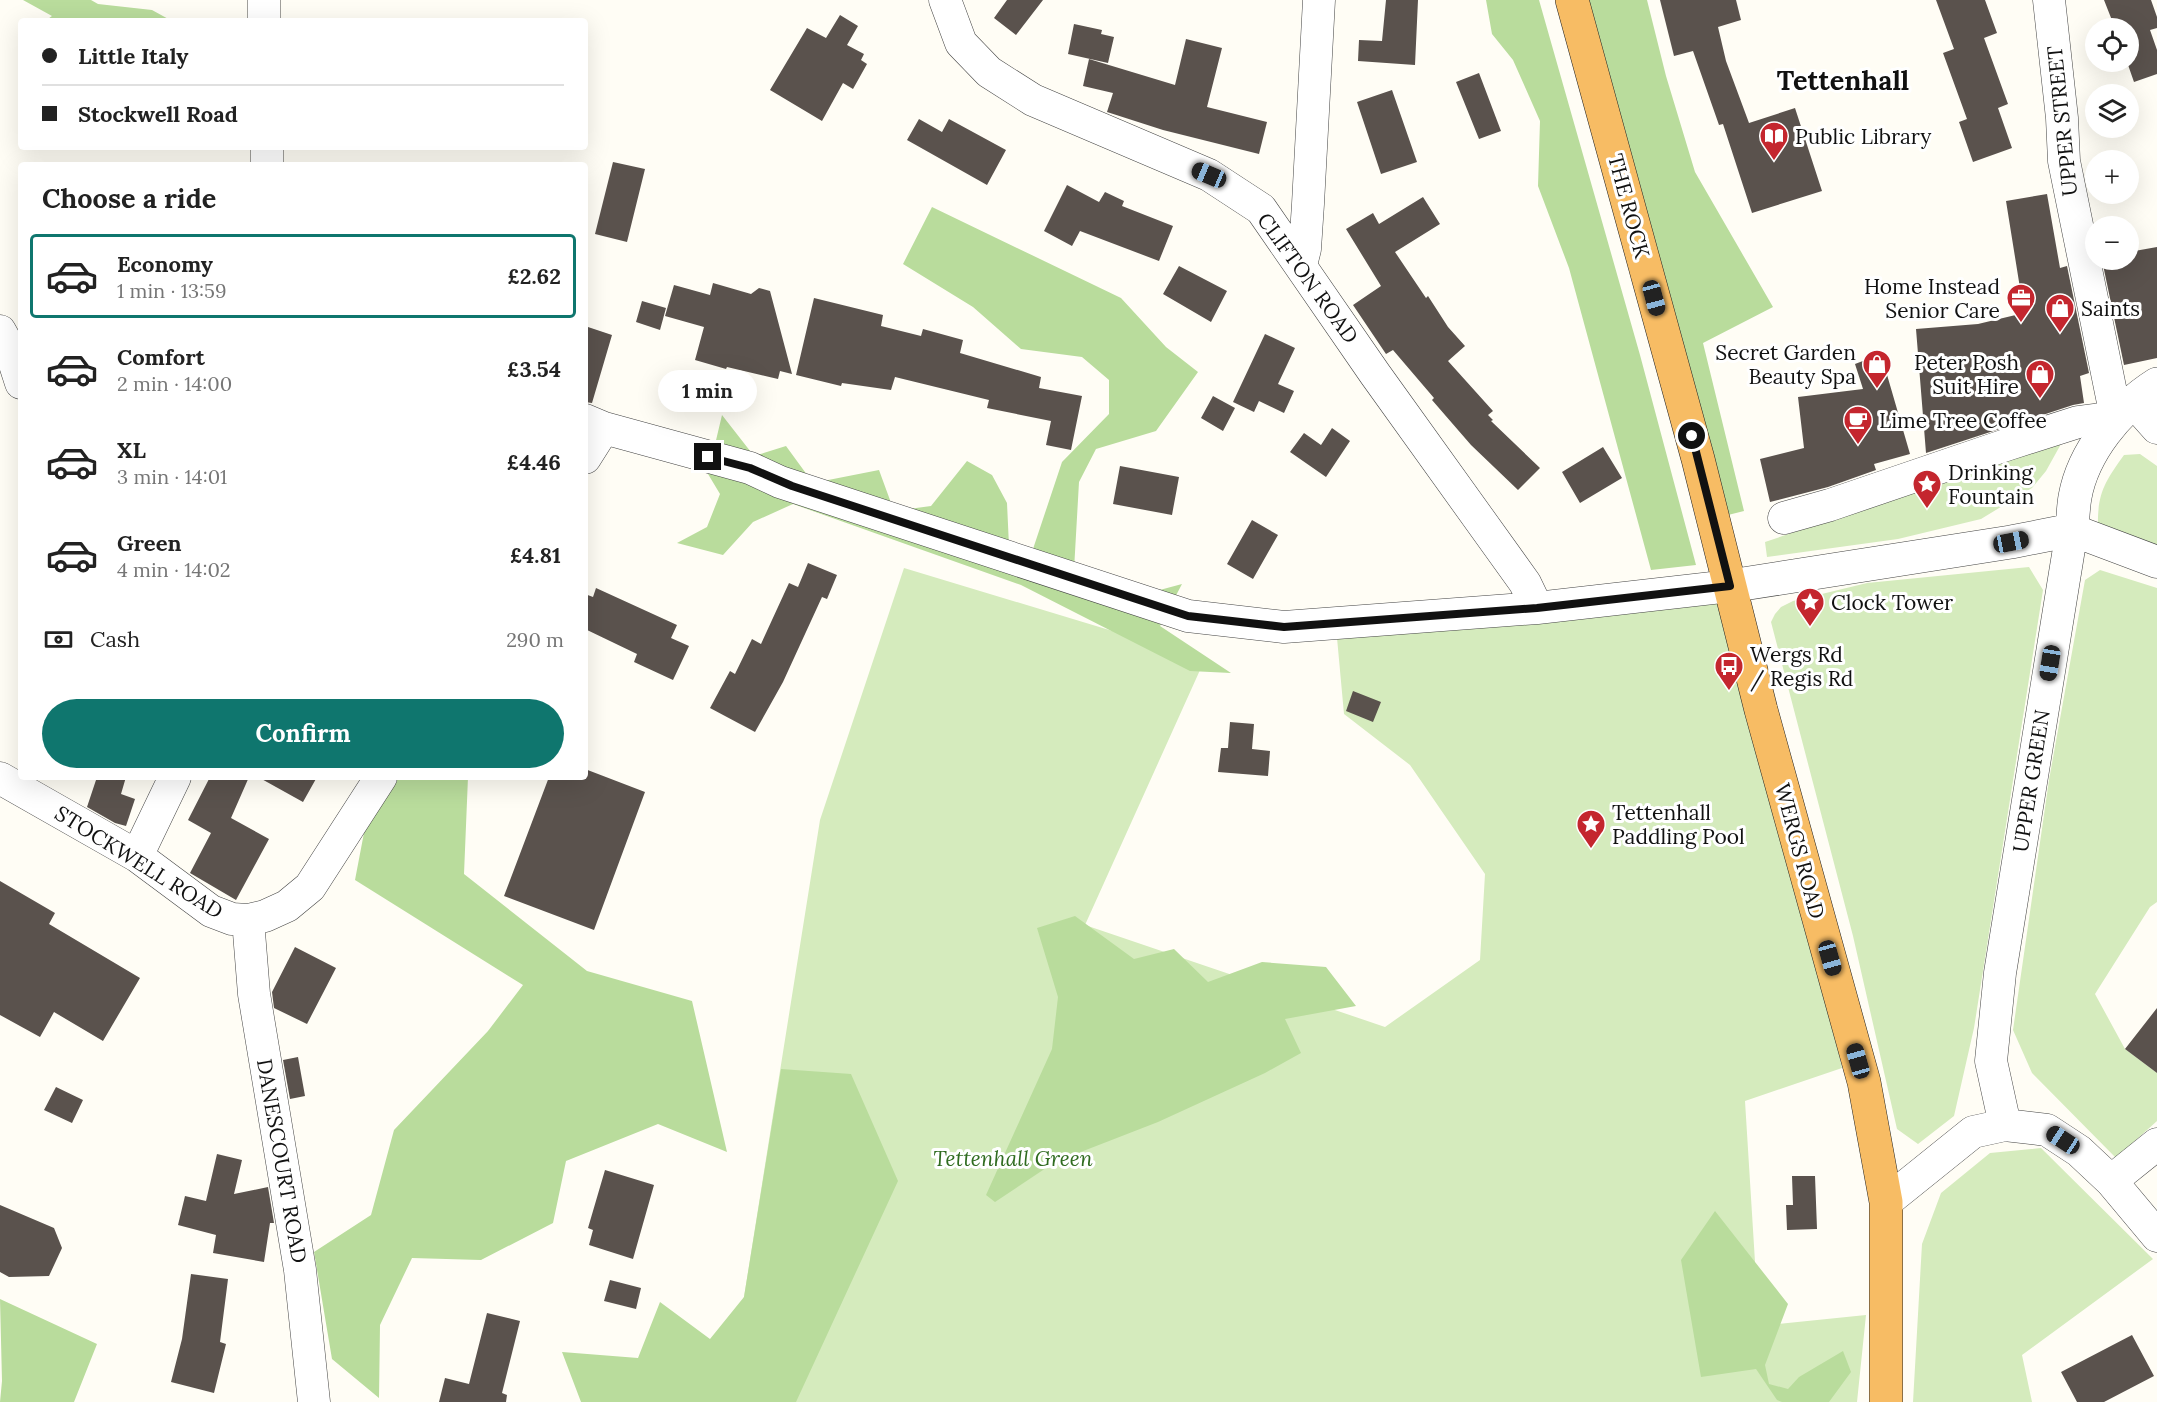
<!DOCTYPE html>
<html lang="en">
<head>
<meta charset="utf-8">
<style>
	body { margin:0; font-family:Lora,serif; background:#f6f6f6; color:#222; height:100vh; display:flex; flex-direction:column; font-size:22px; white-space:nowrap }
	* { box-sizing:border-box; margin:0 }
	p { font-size:20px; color:#767676 }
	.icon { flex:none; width:33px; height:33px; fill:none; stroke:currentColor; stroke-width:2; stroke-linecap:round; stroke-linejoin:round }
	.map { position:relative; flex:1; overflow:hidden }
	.panel { position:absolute; left:18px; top:162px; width:570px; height:618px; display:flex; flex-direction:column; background:#fff; border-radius:6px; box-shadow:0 6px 24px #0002 }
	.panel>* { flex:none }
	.top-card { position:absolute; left:18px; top:18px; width:570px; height:132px; border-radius:6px; box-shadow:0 6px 24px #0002; display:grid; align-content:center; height:132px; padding:0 24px; background:#fff }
	.controls { position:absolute; left:2085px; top:18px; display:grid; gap:12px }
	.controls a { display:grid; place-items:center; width:54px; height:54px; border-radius:50%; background:#fff; box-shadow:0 6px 24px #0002; font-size:30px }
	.end { position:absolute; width:27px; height:27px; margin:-14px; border:8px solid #111; background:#fff; box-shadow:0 0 0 3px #fff }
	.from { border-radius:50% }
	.bubble { position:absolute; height:42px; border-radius:21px; background:#fff; box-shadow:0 6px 24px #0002; font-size:20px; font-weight:800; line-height:42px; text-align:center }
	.car { position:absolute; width:18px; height:36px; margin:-18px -9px; border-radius:8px; box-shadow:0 0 4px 2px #0007; background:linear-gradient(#222 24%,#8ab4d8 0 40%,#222 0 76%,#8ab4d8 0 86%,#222 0) }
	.top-card b { display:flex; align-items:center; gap:21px; height:57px; font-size:22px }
	.top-card b+b { border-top:2px solid #e0e0e0 }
	.top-card i { width:15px; height:15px; background:#222 }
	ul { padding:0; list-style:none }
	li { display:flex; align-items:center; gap:18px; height:84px; margin:0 12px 9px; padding:0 12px; border:3px solid transparent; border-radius:6px }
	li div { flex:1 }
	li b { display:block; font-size:22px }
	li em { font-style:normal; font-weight:800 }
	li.current { border-color:#0f766e }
	li>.icon { width:54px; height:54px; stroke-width:1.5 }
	h2 { padding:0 24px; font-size:27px; line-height:72px }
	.pay { display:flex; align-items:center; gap:15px; height:66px; padding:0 24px; font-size:22px }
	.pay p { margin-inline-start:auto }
	.primary-button { display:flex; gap:12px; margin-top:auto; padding:12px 24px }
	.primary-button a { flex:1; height:69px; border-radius:36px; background:#0f766e; color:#fff; font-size:24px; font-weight:800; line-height:69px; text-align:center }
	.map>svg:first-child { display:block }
	.green { fill:#d5ebbd }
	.forest { fill:#b9dc9c }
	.building { fill:#5a524d }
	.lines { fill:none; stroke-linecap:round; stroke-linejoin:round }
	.minor-casing { stroke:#444; stroke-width:33 }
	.tertiary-casing { stroke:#444; stroke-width:34 }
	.trunk-casing { stroke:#222; stroke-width:34 }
	.minor { stroke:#fff; stroke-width:32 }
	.tertiary { stroke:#fff; stroke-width:33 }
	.trunk { stroke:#f7bc64; stroke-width:33 }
	.route { stroke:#111; stroke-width:8 }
	.labels { text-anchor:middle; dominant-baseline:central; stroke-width:6; stroke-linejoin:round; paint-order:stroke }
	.street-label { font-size:21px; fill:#111; stroke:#fff }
	.poi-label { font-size:21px; fill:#111; stroke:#fff; text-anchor:start }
	.park-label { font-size:21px; font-style:italic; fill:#2f6b1f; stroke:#fff }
	.district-label { font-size:27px; font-weight:bold; fill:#111; stroke:#fff }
</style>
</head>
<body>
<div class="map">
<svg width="2157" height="1402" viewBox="0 0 2157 1402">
	<rect width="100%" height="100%" fill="#fffdf5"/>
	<path class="green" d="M 2061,444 L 2046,471 L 2032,488 L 1981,519 L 1898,539 L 1767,557 L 1765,542 L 2046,447 Z
		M 2140,454 L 2157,466 L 2157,555 L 2098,529 C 2097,494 2104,483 2124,455 Z
		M 2029,567 L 2043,590 L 1974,1028 L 1954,1116 L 1918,1144 L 1897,1129 L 1853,936 L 1771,622 L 1775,614 L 1781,607 L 1793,601 L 1867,583 Z
		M 904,568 L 1205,659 L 1085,925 L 1385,1027 L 1480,960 L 1485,874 L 1410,765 L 1344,714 L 1336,627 L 1720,598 L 1810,918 L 1842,1068 L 1745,1101 L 1759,1326 L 1866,1315 L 1857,1402 L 699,1402 L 744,1297 L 820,820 Z
		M 2100,570 L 2157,588 L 2157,902 L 2150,907 L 2095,994 L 2125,1049 L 2157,1073 L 2157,1121 L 2116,1158 L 2032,1073 L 2013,1030 L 2049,780 L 2085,580 Z
		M 2041,1148 L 2153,1259 L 2022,1355 L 2032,1402 L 1913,1402 L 1922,1244 L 1941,1193 L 1990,1153 Z"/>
	<path class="forest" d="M 23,0 L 91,0 L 98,4 L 152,10 L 172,21 L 45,21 L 52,16 Z
		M 1486,0 L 1539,0 L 1640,355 L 1696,565 L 1651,570 L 1569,268 L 1538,186 L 1540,121 L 1513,60 L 1492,34 Z
		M 1583,0 L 1647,0 L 1666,76 L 1695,172 L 1773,307 L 1703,343 L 1744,511 L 1724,516 Z
		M 932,207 L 1121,298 L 1166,347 L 1198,372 L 1156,431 L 1096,449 L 1079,482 L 1074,570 L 1130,598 L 1182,584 L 1160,626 L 1231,673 L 1190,671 L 1021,585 L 793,504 L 753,522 L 723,555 L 677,543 L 707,527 L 720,494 L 708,474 L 722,415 L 754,456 L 786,446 L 813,483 L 879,470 L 894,511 L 931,506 L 967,461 L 992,475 L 1007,503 L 1009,546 L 1033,549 L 1062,462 L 1109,414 L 1109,380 L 1082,357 L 1021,349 L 973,307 L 903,264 Z
		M 384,777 L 468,777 L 464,874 L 587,971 L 692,1001 L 727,1152 L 658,1124 L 566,1161 L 553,1223 L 481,1260 L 412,1258 L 380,1325 L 379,1398 L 332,1359 L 314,1252 L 371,1215 L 394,1130 L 488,1031 L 523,985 L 355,880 L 371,796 Z
		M 1075,916 L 1134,959 L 1174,949 L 1208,982 L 1262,962 L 1326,967 L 1356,1006 L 1285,1019 L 1301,1053 L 1265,1073 L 1158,1122 L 1055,1162 L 995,1202 L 986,1195 L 1052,1049 L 1058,997 L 1037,928 Z
		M 781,1069 L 851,1074 L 898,1181 L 796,1402 L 581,1402 L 562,1352 L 638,1358 L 660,1302 L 710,1339 L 744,1297 Z
		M 1715,1211 L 1788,1304 L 1765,1365 L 1769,1384 L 1788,1389 L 1799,1377 L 1843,1351 L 1851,1372 L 1829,1402 L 1782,1402 L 1777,1400 L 1756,1369 L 1701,1377 L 1681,1260 Z
		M 0,1299 L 97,1344 L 74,1402 L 0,1402 L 2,1381 Z"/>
	<path class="building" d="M 1007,0 L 1043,0 L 1016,35 L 994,18 Z
		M 1386,0 L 1418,0 L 1415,65 L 1358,61 L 1359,40 L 1382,41 Z
		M 1660,0 L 1736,0 L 1741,20 L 1718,27 L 1726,61 L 1749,123 L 1795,108 L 1822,191 L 1752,213 L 1723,124 L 1719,125 L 1693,51 L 1674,56 Z
		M 1936,0 L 1985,0 L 1997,33 L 1984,38 L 2008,104 L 1998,108 L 2012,148 L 1973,162 L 1959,122 L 1967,119 L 1943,53 L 1954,49 Z
		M 2104,0 L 2151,0 L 2157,17 L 2157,28 L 2150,30 L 2157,50 L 2157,74 L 2134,82 L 2127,62 L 2128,62 L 2128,28 L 2115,28 Z
		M 840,15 L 858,26 L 847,45 L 864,54 L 861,60 L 867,64 L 853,89 L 843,83 L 822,121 L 770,90 L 807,28 L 826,38 Z
		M 1074,24 L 1102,30 L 1101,34 L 1114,37 L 1108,63 L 1068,54 Z
		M 1186,39 L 1222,48 L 1207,107 L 1267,122 L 1259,154 L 1163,130 L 1107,112 L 1113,93 L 1083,86 L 1089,59 L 1175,85 Z
		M 1479,73 L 1501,131 L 1479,139 L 1456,82 Z
		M 1392,90 L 1417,162 L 1381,174 L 1357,102 Z
		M 919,119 L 942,132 L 949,119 L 1006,150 L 987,185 L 907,140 Z
		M 613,162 L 645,169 L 627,242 L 595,234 Z
		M 1067,185 L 1099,202 L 1105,192 L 1124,201 L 1122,206 L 1173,226 L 1159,261 L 1080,231 L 1072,246 L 1044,231 Z
		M 2047,194 L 2060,268 L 2067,266 L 2089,373 L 2080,376 L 2084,403 L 2073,405 L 1926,453 L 1916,329 L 1978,324 L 2024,313 L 2006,201 Z
		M 1423,197 L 1440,224 L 1395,252 L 1426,298 L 1428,296 L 1448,327 L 1465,346 L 1448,361 L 1493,411 L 1488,415 L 1493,420 L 1491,421 L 1540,468 L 1518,490 L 1471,445 L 1432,400 L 1434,398 L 1393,350 L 1386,354 L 1353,305 L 1381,286 L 1346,229 L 1373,213 L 1379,224 Z
		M 2157,247 L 2157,358 L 2124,365 L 2102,260 L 2130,260 L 2129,252 Z
		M 1179,266 L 1227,291 L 1211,322 L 1163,294 Z
		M 713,283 L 751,294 L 759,288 L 770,291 L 792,374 L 780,371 L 778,379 L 727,367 L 726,369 L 695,360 L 704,327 L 665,316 L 674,285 L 710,295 Z
		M 814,298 L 883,315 L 881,326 L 921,336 L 923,329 L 963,340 L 960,353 L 1041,377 L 1039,388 L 1082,396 L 1071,450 L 1046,445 L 1051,421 L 987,408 L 989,400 L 895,377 L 891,390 L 842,383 L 841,386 L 796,375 Z
		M 642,301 L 666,308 L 660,330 L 636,322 Z
		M 585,326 L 612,335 L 592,403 L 585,402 Z
		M 1265,334 L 1295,348 L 1278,384 L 1294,391 L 1284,413 L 1259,401 L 1254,412 L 1233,402 Z
		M 1881,354 L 1910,454 L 1874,464 L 1876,470 L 1828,487 L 1770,502 L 1760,459 L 1804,448 L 1798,397 L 1863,389 L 1855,364 Z
		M 1213,396 L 1235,408 L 1223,431 L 1201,418 Z
		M 1332,428 L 1350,441 L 1326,477 L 1290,452 L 1304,433 L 1321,445 Z
		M 1603,447 L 1622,478 L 1580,503 L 1562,472 Z
		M 1120,466 L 1179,477 L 1172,515 L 1113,504 Z
		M 1252,520 L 1278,535 L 1253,579 L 1227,564 Z
		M 808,563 L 837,575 L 827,599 L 822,597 L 783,682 L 755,732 L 710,708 L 730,671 L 735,674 L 752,639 L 761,644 L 789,583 L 798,587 Z
		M 596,588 L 677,625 L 671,638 L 689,646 L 673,680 L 634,662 L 637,654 L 585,629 L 585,594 L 593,597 Z
		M 1353,691 L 1381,702 L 1373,722 L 1346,711 Z
		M 1230,722 L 1254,724 L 1252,749 L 1270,751 L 1268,776 L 1218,772 L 1221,748 L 1228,748 Z
		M 585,769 L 645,792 L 594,930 L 504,896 L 549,777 L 585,777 Z
		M 97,777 L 126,777 L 121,794 L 135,799 L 126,826 L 115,823 L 87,807 Z
		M 210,777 L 249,777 L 231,818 L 269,839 L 236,900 L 190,873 L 211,833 L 188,820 Z
		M 258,777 L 317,777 L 303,802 Z
		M 0,881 L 55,913 L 49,924 L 140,978 L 103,1041 L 54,1012 L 40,1037 L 0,1015 Z
		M 295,947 L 336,968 L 307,1024 L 274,1008 L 272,992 Z
		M 2157,1008 L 2157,1073 L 2125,1049 Z
		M 298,1057 L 305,1096 L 290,1099 L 283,1060 Z
		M 56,1087 L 83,1100 L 72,1123 L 44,1110 Z
		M 217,1154 L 242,1160 L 234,1194 L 268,1187 L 274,1223 L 270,1223 L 264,1262 L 213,1253 L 216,1235 L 178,1225 L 185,1196 L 206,1201 Z
		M 605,1170 L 654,1185 L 633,1259 L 589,1245 L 593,1230 L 588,1228 Z
		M 1792,1176 L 1815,1176 L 1817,1229 L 1787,1230 L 1786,1205 L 1793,1205 Z
		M 0,1205 L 54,1228 L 62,1248 L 49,1276 L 9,1277 L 0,1272 Z
		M 191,1274 L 228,1279 L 220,1342 L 226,1344 L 214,1393 L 171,1382 L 182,1339 Z
		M 610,1280 L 641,1288 L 636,1309 L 604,1301 Z
		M 487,1313 L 520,1321 L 502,1393 L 507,1395 L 506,1402 L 439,1402 L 445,1378 L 469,1384 Z
		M 2132,1335 L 2154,1376 L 2104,1402 L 2077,1402 L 2061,1372 Z"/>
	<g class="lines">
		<g class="minor-casing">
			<path id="minor" d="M 264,0 L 264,21
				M 945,0 L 961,43 L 989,72 L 1033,100 L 1209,175 L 1261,209 L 1375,374 L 1525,583 L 1537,608
				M 267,147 L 267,165
				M 1301,265 L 1305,249 L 1308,204 L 1319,0
				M 0,331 L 10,349 L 21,383
				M 2133,401 L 2157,428
				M 585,420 L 604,428 L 750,468 L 780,482 L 1188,616 L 1284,627 L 1537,608 L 1730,586
				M 585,458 L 604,428
				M 1784,518 L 1830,505 L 2006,445 L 2078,422 L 2116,417 L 2064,161 L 2062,118 L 2049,0
				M 0,778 L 137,856 L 211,911 L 232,919 L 248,920 L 265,916 L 287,906 L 310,887 L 381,777
				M 137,856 L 175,777
				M 248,920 L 254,994 L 300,1270 L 314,1402
				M 2005,1125 L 1991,1061 L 2000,973 L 2072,530 L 2157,562
				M 2111,1181 L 2157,1144
				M 1886,1202 L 1973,1132 L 2005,1125 L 2047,1130 L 2079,1151 L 2111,1181 L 2157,1236"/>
		</g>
		<g class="tertiary-casing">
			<path id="tertiary" d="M 1730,586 L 2011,542 L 2072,530 C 2073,519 2073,508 2075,497 C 2083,452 2119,408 2157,384"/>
		</g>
		<g class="trunk-casing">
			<path id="trunk" d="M 1572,0 L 1698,459 L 1761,710 L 1864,1082 L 1886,1202 L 1886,1402"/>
		</g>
		<use href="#minor" class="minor"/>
		<use href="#tertiary" class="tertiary"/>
		<use href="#trunk" class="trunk"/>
	</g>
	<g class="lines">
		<path class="route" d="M 708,457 L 750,468 L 792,486 L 1188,616 L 1284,627 L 1537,608 L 1730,586 L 1692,436"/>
	</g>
	<defs>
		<g id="library-pin" transform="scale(1.5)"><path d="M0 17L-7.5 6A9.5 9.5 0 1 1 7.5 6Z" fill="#c4262e" stroke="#fff"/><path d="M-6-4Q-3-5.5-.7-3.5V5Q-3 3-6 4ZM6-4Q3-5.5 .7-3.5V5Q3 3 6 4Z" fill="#fff"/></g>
		<g id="office-pin" transform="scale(1.5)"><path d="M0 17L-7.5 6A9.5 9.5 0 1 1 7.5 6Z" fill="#c4262e" stroke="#fff"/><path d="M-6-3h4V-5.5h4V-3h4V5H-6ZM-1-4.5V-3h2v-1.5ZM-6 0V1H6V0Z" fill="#fff"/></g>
		<g id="shop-pin" transform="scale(1.5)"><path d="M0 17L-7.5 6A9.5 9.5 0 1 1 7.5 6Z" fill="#c4262e" stroke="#fff"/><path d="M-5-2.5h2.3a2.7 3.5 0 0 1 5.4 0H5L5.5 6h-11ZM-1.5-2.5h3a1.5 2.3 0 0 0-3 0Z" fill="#fff"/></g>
		<g id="cafe-pin" transform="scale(1.5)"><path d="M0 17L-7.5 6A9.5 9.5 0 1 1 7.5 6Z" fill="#c4262e" stroke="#fff"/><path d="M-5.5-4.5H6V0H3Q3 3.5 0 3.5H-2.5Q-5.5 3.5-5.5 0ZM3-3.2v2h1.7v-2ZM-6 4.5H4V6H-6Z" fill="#fff"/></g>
		<g id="sight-pin" transform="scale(1.5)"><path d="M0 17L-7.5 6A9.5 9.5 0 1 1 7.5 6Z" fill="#c4262e" stroke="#fff"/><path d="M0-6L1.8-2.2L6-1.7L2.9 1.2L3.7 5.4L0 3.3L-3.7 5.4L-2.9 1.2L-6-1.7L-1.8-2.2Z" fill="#fff"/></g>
		<g id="bus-pin" transform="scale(1.5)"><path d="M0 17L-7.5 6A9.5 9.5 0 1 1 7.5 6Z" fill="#c4262e" stroke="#fff"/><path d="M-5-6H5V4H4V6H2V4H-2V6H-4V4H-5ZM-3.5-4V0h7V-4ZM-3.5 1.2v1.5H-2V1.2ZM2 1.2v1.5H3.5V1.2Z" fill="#fff"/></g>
	</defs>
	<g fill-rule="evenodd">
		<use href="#library-pin" x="1774" y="136"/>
		<use href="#office-pin" x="2021" y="298"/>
		<use href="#shop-pin" x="2060" y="308"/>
		<use href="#shop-pin" x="1877" y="364"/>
		<use href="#shop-pin" x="2040" y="374"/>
		<use href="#cafe-pin" x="1858" y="420"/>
		<use href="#sight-pin" x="1927" y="484"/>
		<use href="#sight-pin" x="1810" y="602"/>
		<use href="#bus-pin" x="1729" y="666"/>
		<use href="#sight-pin" x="1591" y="824"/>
	</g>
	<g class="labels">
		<g class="street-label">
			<text transform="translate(2062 121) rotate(-96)">UPPER STREET</text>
			<text transform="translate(1629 206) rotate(75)">THE ROCK</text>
			<text transform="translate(1308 278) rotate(54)">CLIFTON ROAD</text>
			<text transform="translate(2031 781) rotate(-81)">UPPER GREEN</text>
			<text transform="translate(1800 851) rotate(75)">WERGS ROAD</text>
			<text transform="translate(139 862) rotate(32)">STOCKWELL ROAD</text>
			<text transform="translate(282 1161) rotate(80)">DANESCOURT ROAD</text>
		</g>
		<g class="poi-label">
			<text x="1795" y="136">Public Library</text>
			<text x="2000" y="286" text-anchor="end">Home Instead<tspan x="2000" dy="24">Senior Care</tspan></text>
			<text x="2081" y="308">Saints</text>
			<text x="1856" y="352" text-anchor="end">Secret Garden<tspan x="1856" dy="24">Beauty Spa</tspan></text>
			<text x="2019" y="362" text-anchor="end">Peter Posh<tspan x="2019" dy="24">Suit Hire</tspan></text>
			<text x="1879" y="420">Lime Tree Coffee</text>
			<text x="1948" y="472">Drinking<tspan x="1948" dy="24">Fountain</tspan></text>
			<text x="1831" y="602">Clock Tower</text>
			<text x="1750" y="654">Wergs Rd<tspan x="1750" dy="24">/ Regis Rd</tspan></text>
			<text x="1612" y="812">Tettenhall<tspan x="1612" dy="24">Paddling Pool</tspan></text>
		</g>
		<g class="park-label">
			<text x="1013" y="1158">Tettenhall Green</text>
		</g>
		<g class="district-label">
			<text x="1843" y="80">Tettenhall</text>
		</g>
	</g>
</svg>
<div class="controls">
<a><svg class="icon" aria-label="locate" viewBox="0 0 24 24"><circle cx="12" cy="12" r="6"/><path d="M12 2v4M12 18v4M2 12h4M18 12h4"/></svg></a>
<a><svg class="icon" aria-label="layers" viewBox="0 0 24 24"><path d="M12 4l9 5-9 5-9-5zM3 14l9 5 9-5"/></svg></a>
<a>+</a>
<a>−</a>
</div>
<i class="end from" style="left:1692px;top:436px"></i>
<i class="end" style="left:708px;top:457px"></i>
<div class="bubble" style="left:658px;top:370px;width:99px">1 min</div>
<i class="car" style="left:1209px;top:175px;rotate:293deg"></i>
<i class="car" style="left:1654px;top:298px;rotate:165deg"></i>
<i class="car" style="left:2011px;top:542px;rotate:79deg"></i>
<i class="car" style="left:2050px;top:663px;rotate:189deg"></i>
<i class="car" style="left:1830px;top:958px;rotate:164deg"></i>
<i class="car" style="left:1858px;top:1061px;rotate:344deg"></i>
<i class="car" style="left:2063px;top:1140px;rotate:303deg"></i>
<div class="top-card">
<b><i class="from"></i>Little Italy</b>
<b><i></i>Stockwell Road</b>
</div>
<section class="panel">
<h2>Choose a ride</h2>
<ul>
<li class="current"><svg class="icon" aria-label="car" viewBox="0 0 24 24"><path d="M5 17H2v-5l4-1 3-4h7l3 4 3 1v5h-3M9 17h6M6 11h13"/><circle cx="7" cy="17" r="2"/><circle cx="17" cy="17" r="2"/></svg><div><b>Economy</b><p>1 min · 13:59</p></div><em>£2.62</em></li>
<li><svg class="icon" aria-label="car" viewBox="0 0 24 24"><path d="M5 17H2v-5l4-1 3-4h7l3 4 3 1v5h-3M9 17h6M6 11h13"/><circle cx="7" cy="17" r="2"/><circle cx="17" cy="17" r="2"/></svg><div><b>Comfort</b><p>2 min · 14:00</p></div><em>£3.54</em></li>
<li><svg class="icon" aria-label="car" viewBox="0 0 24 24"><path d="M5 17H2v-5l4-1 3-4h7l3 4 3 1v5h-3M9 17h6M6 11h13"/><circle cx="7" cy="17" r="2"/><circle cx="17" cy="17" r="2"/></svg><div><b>XL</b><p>3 min · 14:01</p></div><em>£4.46</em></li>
<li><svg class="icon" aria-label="car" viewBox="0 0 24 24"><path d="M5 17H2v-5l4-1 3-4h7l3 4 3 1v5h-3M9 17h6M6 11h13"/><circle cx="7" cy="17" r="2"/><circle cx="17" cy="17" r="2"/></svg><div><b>Green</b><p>4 min · 14:02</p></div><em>£4.81</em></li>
</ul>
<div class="pay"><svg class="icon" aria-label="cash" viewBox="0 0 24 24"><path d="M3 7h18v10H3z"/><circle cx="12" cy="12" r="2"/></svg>Cash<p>290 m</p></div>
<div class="primary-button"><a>Confirm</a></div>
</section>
</div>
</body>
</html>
